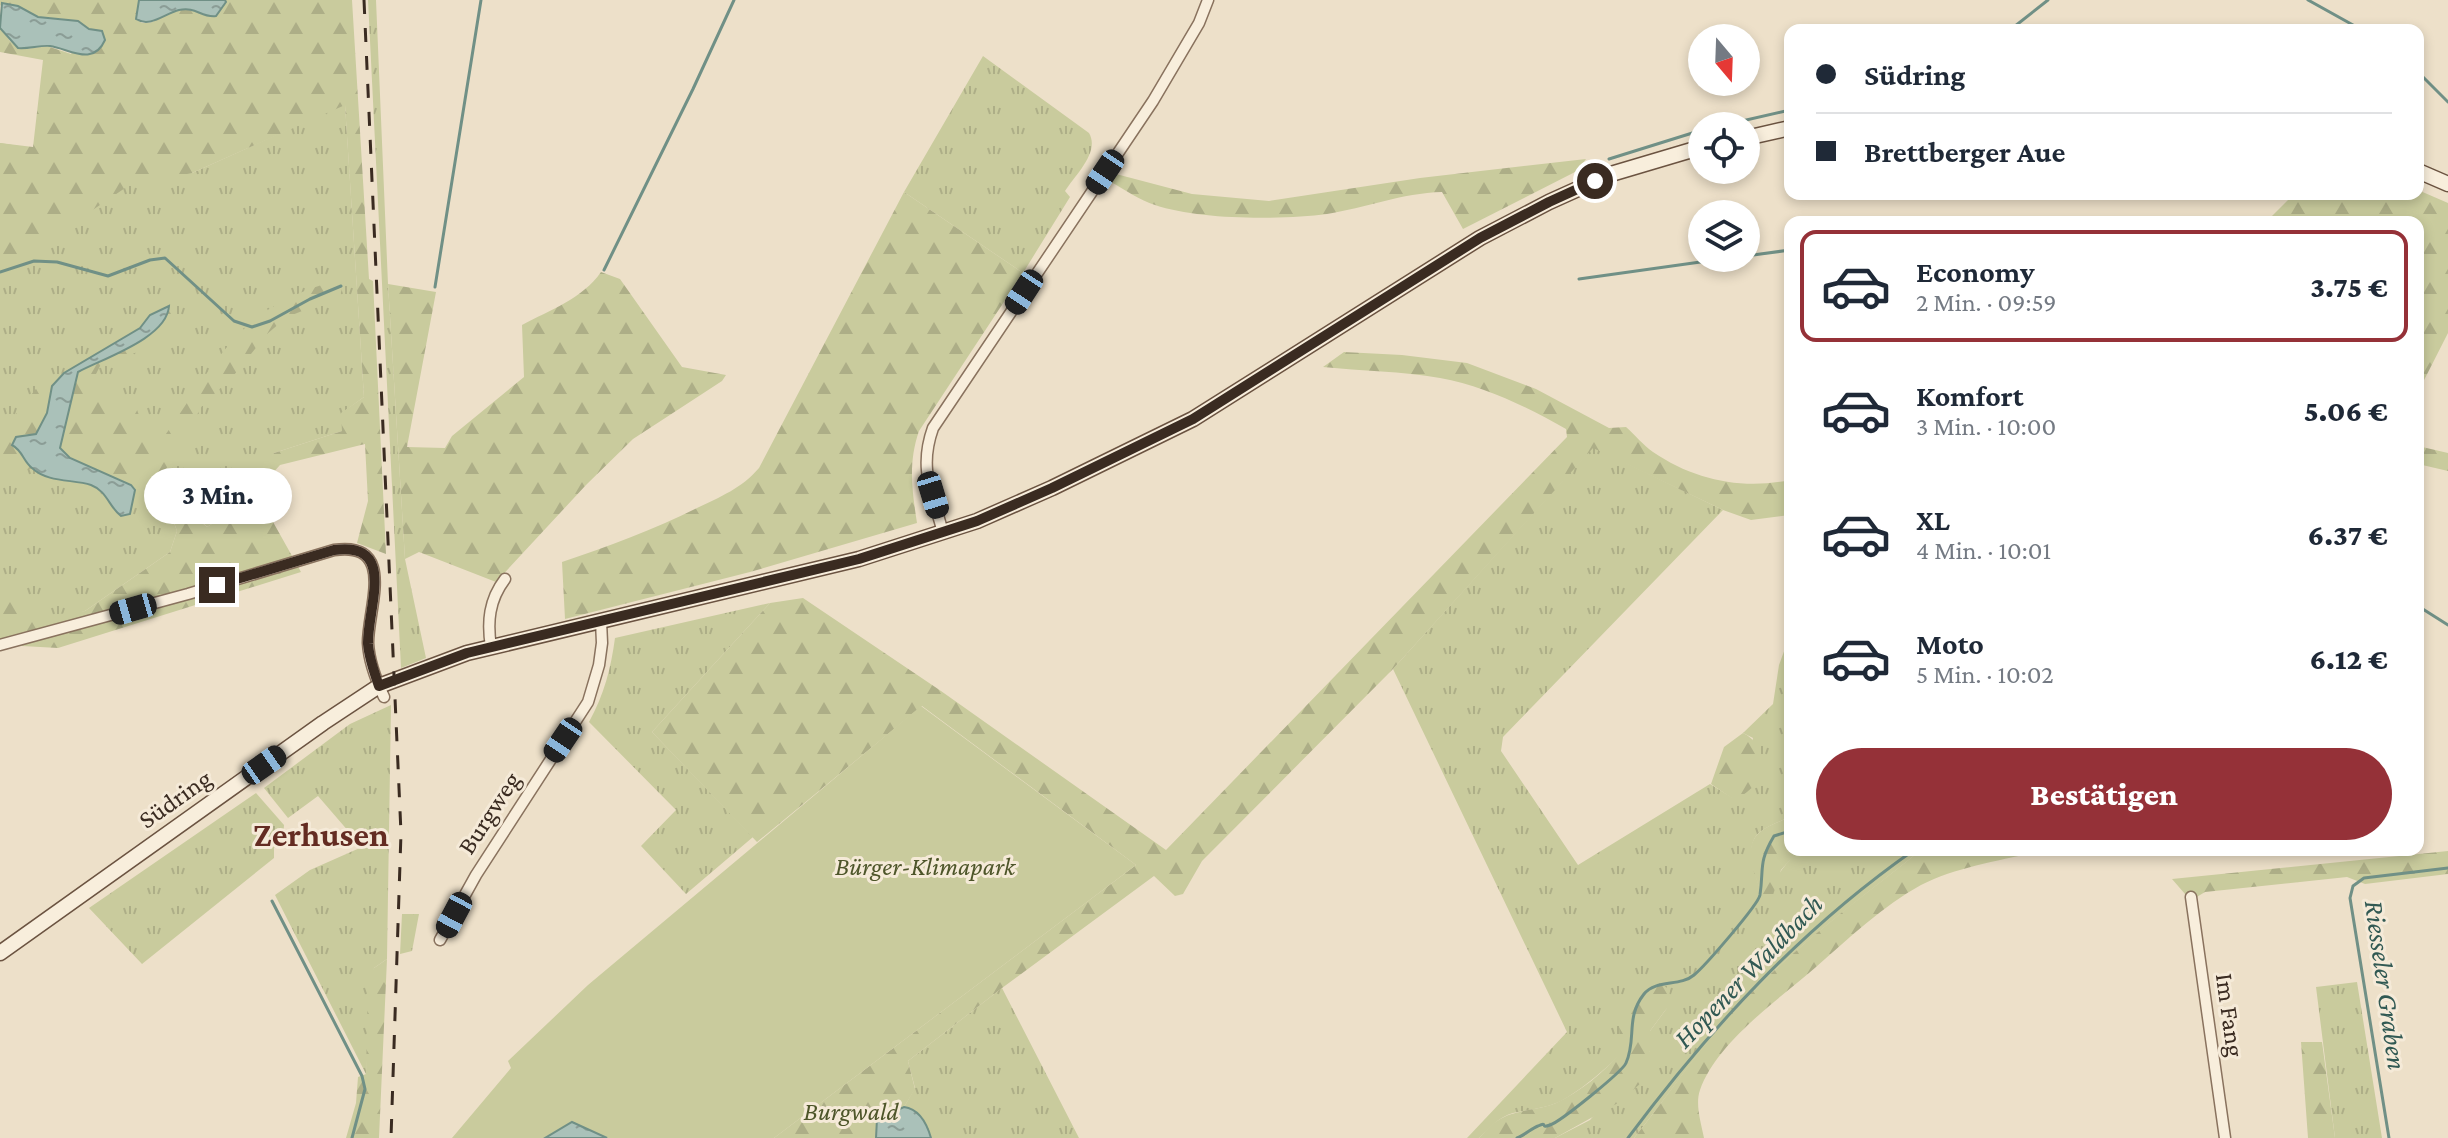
<!DOCTYPE html>
<html lang="de">
<head>
<meta charset="utf-8">
<style>
	body { margin:0; font-family:"Crimson Pro",serif; background:#f2f2f3; color:#1f2937; height:100vh; display:flex; flex-direction:column; font-size:30px; white-space:nowrap }
	* { box-sizing:border-box; margin:0 }
	p { font-size:26px; color:#747a83 }
	.icon { flex:none; width:44px; height:44px; fill:none; stroke:currentColor; stroke-width:2; stroke-linecap:round; stroke-linejoin:round }
	.map { position:relative; flex:1; overflow:hidden }
	.sheet { position:absolute; left:1784px; top:216px; width:640px; height:640px; display:flex; flex-direction:column; background:#fff; border-radius:16px; box-shadow:0 4px 12px #0003 }
	.sheet>* { flex:none }
	.hud { position:absolute; left:1784px; top:24px; width:640px; height:176px; border-radius:16px; box-shadow:0 4px 12px #0003; display:grid; align-content:center; height:176px; padding:0 32px; background:#fff }
	.needle { width:52px; rotate:161deg }
	.buttons { position:absolute; left:1688px; top:24px; display:grid; gap:16px }
	.buttons a { display:grid; place-items:center; width:72px; height:72px; border-radius:50%; background:#fff; box-shadow:0 4px 12px #0003; font-size:40px }
	.end { position:absolute; width:36px; height:36px; margin:-18px; border:10px solid #3a2b21; background:#fff; box-shadow:0 0 0 4px #fff }
	.from { border-radius:50% }
	.bubble { position:absolute; height:56px; border-radius:28px; background:#fff; box-shadow:0 4px 12px #0003; font-size:26px; font-weight:800; line-height:56px; text-align:center }
	.car { position:absolute; width:24px; height:48px; margin:-24px -12px; border-radius:10px; box-shadow:0 0 6px 2px #0007; background:linear-gradient(#222 24%,#8ab4d8 0 40%,#222 0 76%,#8ab4d8 0 86%,#222 0) }
	.hud b { display:flex; align-items:center; gap:28px; height:76px; font-size:30px }
	.hud b+b { border-top:2px solid #e0e1e3 }
	.hud i { width:20px; height:20px; background:#1f2937 }
	ul { padding:14px 0 0; list-style:none }
	li { display:flex; align-items:center; gap:24px; height:112px; margin:0 16px 12px; padding:0 16px; border:4px solid transparent; border-radius:16px }
	li div { flex:1 }
	li b { display:block; font-size:30px }
	li em { font-style:normal; font-weight:800 }
	li.active { border-color:#953138 }
	li>.icon { width:72px; height:72px; stroke-width:1.5 }
	.primary-button { display:flex; gap:16px; margin-top:auto; padding:16px 32px }
	.primary-button a { flex:1; height:92px; border-radius:48px; background:#953138; color:#fff; font-size:32px; font-weight:800; line-height:92px; text-align:center }
	.map>svg:first-child { display:block }
	.grass { fill:url(#grass-tufts) }
	.forest { fill:url(#forest-firs) }
	.green { fill:#c9cb9d }
	.water { fill:url(#water-ripples); stroke:#709086; stroke-width:2 }
	.lines { fill:none; stroke-linecap:round; stroke-linejoin:round }
	.stream { stroke:#709086; stroke-width:3 }
	.minor-casing { stroke:#89725e; stroke-width:13 }
	.secondary-casing { stroke:#6b5341; stroke-width:17 }
	.minor { stroke:#f8eedc; stroke-width:10 }
	.secondary { stroke:#f8eedc; stroke-width:14 }
	.rail { stroke:#3a2b21; stroke-width:3; stroke-dasharray:14 14; stroke-linecap:butt }
	.route { stroke:#3a2b21; stroke-width:10 }
	.labels { text-anchor:middle; dominant-baseline:central; stroke-width:6; stroke-linejoin:round; paint-order:stroke }
	.street-label { font-size:26px; fill:#3a2b21; stroke:#f5ead8 }
	.park-label { font-size:26px; font-style:italic; fill:#4d5529; stroke:#f5ead8 }
	.water-label { font-size:28px; font-style:italic; fill:#315953; stroke:#f5ead8 }
	.district-label { font-size:34px; font-weight:bold; fill:#642c22; stroke:#f5ead8 }
</style>
</head>
<body>
<div class="map">
<svg width="2448" height="1138" viewBox="0 0 2448 1138">
	<defs>
		<pattern id="grass-tufts" width="24" height="20" patternUnits="userSpaceOnUse" patternTransform="scale(2)"><rect width="24" height="20" fill="#c9cb9d"/><path d="M3 7l-1-3M5 7V3M7 7l1-3M15 17l-1-3M17 17v-4M19 17l1-3" fill="none" stroke="#adae87"/></pattern>
		<pattern id="forest-firs" width="22" height="20" patternUnits="userSpaceOnUse" patternTransform="scale(2)"><rect width="22" height="20" fill="#c9cb9d"/><path d="M5 1l3.5 6h-7zM16 11l3.5 6h-7z" fill="#adae87"/></pattern>
		<pattern id="water-ripples" width="26" height="14" patternUnits="userSpaceOnUse" patternTransform="scale(2)"><rect width="26" height="14" fill="#aac1b9"/><path d="M2 4q2-2 4 0t4 0M15 11q2-2 4 0t4 0" fill="none" stroke="#8b9d96"/></pattern>
	</defs>
	<rect width="100%" height="100%" fill="#ede0c9"/>
	<path class="grass" d="M 368,0 L 376,0 L 388,284 L 405,559 L 426,658 L 401,668 Z
		M 983,56 L 1089,133 C 1100,152 1076,174 1065,191 L 1070,197 L 1023,273 L 904,192 Z
		M 345,104 L 364,397 L 342,413 L 342,431 L 274,453 L 247,501 L 207,527 L 189,509 L 169,509 L 177,531 L 170,552 L 85,611 L 0,635 L 0,143 L 192,173 Z
		M 1593,447 L 1723,510 L 1503,737 L 1501,751 L 1578,865 L 1710,784 L 1736,800 L 1753,738 L 1743,733 L 1773,704 L 1779,665 L 1790,635 L 1790,816 C 1781,822 1769,825 1760,832 C 1742,846 1757,878 1762,895 C 1777,879 1783,865 1799,850 L 1921,850 C 1858,901 1791,949 1736,1009 C 1699,1049 1668,1096 1634,1138 L 1555,1138 L 1590,1120 L 1650,1051 L 1650,1031 L 1667,1008 C 1633,1040 1602,1078 1561,1101 C 1545,1109 1529,1109 1513,1113 C 1499,1117 1489,1128 1479,1138 L 1467,1138 L 1567,1032 L 1393,669 Z
		M 770,603 L 652,732 L 753,837 L 686,894 L 641,846 L 676,810 L 589,722 C 604,695 611,668 615,638 Z
		M 391,705 L 387,959 L 374,968 L 366,1074 L 275,895 L 310,870 L 362,847 L 318,796 L 288,818 L 264,788 L 350,724 Z
		M 256,793 L 284,825 L 283,840 L 274,848 L 274,858 L 142,964 L 89,908 Z
		M 402,914 L 419,914 L 412,951 L 400,954 Z
		M 2357,982 L 2382,1138 L 2335,1138 L 2316,987 Z
		M 1002,988 L 1079,1138 L 931,1138 C 927,1124 919,1109 904,1107 L 915,1088 L 908,1061 Z"/>
	<path class="forest" d="M 0,0 L 139,0 L 136,19 L 142,23 L 150,23 L 174,11 L 226,2 L 225,0 L 352,0 L 369,279 L 373,281 L 386,554 L 357,543 L 368,501 L 365,444 L 280,465 L 264,483 L 268,513 L 301,572 L 58,648 L 22,646 L 17,637 L 0,641 L 0,592 L 27,597 L 43,616 L 85,611 L 170,552 L 177,531 L 169,508 L 179,503 L 207,527 L 246,502 L 245,489 L 274,453 L 342,431 L 341,413 L 364,397 L 345,105 L 192,173 L 128,186 L 38,247 L 34,261 L 0,272 L 0,143 L 33,147 L 43,60 L 0,52 L 0,28 L 10,41 L 26,49 L 47,46 L 71,54 L 89,29 L 64,19 L 38,17 L 18,6 L 2,3 L 0,6 Z
		M 1586,159 L 1577,171 L 1463,229 L 1442,192 C 1402,193 1365,208 1327,214 C 1280,220 1199,220 1155,205 C 1140,200 1125,190 1111,182 L 1116,174 L 1192,194 L 1269,201 L 1420,178 Z
		M 2418,190 L 2448,203 L 2448,333 L 2418,392 L 2418,222 L 2266,222 L 2294,194 L 2418,194 Z
		M 904,192 L 1023,273 L 919,431 C 908,463 912,490 917,523 L 750,572 L 565,619 L 562,562 C 609,546 653,530 697,508 C 720,497 742,488 759,468 Z
		M 601,272 L 620,279 L 682,367 L 726,375 L 722,381 L 633,439 L 586,485 L 496,582 L 419,552 L 405,559 L 388,284 L 436,292 L 407,447 L 445,448 L 452,436 L 524,377 L 522,325 C 550,310 582,299 601,272 Z
		M 335,281 L 343,285 L 340,296 L 287,317 L 267,334 L 234,375 L 202,406 L 164,473 L 131,485 L 69,458 L 60,447 L 78,372 C 104,358 167,338 169,306 L 177,301 C 176,355 140,347 101,364 L 95,376 L 116,397 L 134,401 L 149,444 L 161,441 C 189,403 212,358 247,326 C 270,304 305,289 335,281 Z
		M 1344,352 L 1402,355 L 1467,363 L 1536,389 L 1609,428 L 1626,427 C 1635,435 1643,445 1653,452 C 1694,480 1742,490 1790,480 L 1790,515 L 1751,520 L 1723,510 L 1593,448 L 1393,669 L 1202,861 L 1183,894 L 1175,896 L 1154,876 L 1002,988 L 908,1061 L 915,1089 L 904,1107 L 877,1119 L 876,1138 L 774,1138 L 1136,865 L 922,706 L 757,842 L 652,732 L 770,603 L 803,598 L 941,691 L 1166,850 L 1567,437 L 1566,429 C 1527,407 1485,386 1440,378 C 1402,371 1361,371 1323,367 Z
		M 64,373 C 48,390 47,413 36,434 L 16,437 L 12,444 L 22,450 L 32,469 L 0,468 L 0,421 L 16,414 L 43,380 Z
		M 2418,446 L 2448,453 L 2448,471 L 2418,464 Z
		M 1743,733 C 1761,741 1768,766 1756,783 C 1751,790 1742,795 1736,801 L 1711,784 L 1724,747 Z
		M 1790,816 L 1790,850 L 1799,850 L 1781,870 L 1773,895 L 1766,897 L 1762,895 C 1756,877 1741,847 1760,832 C 1768,825 1781,822 1790,816 Z
		M 1921,850 L 2044,850 C 2004,860 1958,866 1921,885 C 1883,906 1849,938 1816,967 C 1778,1000 1717,1042 1700,1090 C 1695,1104 1701,1123 1704,1138 L 1634,1138 C 1668,1096 1698,1049 1736,1009 C 1791,949 1857,901 1921,850 Z
		M 2448,851 L 2448,874 L 2365,884 L 2347,877 L 2205,892 L 2195,898 L 2185,894 L 2172,879 Z
		M 387,959 L 379,1138 L 346,1138 L 356,1103 L 358,1077 L 366,1074 L 368,982 L 374,968 Z
		M 1660,983 L 1670,990 L 1667,1008 L 1650,1031 L 1650,1051 L 1641,1083 L 1618,1103 L 1555,1138 L 1479,1138 C 1485,1132 1490,1125 1497,1121 C 1514,1109 1537,1111 1556,1103 C 1580,1092 1603,1073 1620,1053 L 1619,1021 C 1630,1007 1641,986 1660,983 Z
		M 2301,1042 L 2322,1042 L 2335,1138 L 2308,1138 Z"/>
	<path class="green" d="M 921,706 L 1136,865 L 774,1138 L 452,1138 L 511,1068 L 508,1061 L 588,985 Z"/>
	<path class="water" d="M 139,0 L 225,0 L 226,2 L 216,16 C 201,18 196,6 179,10 C 164,14 150,28 136,19 Z
		M 2,3 L 18,6 L 38,17 L 78,21 L 89,29 L 102,31 L 105,40 C 93,67 70,49 50,46 C 40,45 29,49 18,48 L 0,28 Z
		M 169,306 C 167,338 104,358 78,372 L 60,448 L 70,458 L 131,485 L 135,490 L 130,514 L 121,516 C 109,507 107,491 91,485 C 73,479 48,483 32,468 C 23,461 23,451 12,445 L 16,437 L 36,434 L 47,413 L 52,386 L 64,373 L 140,328 L 150,315 Z
		M 904,1107 C 919,1109 927,1124 931,1138 L 876,1138 L 877,1119 Z
		M 572,1122 L 607,1138 L 545,1138 Z"/>
	<g class="lines">
		<path class="stream" d="M 2308,0 L 2362,30
			M 2010,30 L 2048,0
			M 2418,72 L 2448,102
			M 1720,126 L 1790,110
			M 1609,159 L 1702,130
			M 1993,222 L 1995,222
			M 1746,256 L 1790,250
			M 604,270 L 693,89 L 734,0
			M 0,272 L 34,261 L 57,262 L 108,276 L 150,260 L 165,258 L 234,321 L 252,327 L 270,321 L 310,299 L 341,286
			M 1579,279 L 1729,258
			M 435,287 L 481,0
			M 2418,606 L 2448,625
			M 272,901 L 362,1076 L 365,1089 L 352,1138
			M 1517,1138 C 1525,1135 1532,1128 1538,1126 C 1549,1121 1539,1129 1550,1125 C 1560,1122 1622,1072 1626,1063 C 1637,1039 1625,1018 1644,994 C 1656,979 1680,987 1694,975 C 1705,966 1758,905 1760,895 C 1764,868 1758,863 1774,836 L 1790,831
			M 1628,1138 C 1710,1028 1801,929 1914,850
			M 2389,1138 L 2350,898 L 2353,886 L 2364,878 L 2448,868"/>
		<g class="minor-casing">
			<path id="minor" d="M 943,533 C 933,493 918,470 933,428 L 1153,101 L 1199,23 L 1208,0
				M 0,645 L 188,594 L 334,550 C 397,541 368,607 368,643 C 369,662 376,680 384,697
				M 491,647 C 487,622 489,600 505,579
				M 2191,897 L 2225,1138
				M 440,940 L 476,875 L 588,702 L 599,665 L 602,643 L 601,621"/>
		</g>
		<g class="secondary-casing">
			<path id="secondary" d="M 1746,138 L 1790,128
				M 2418,171 L 2448,184
				M 0,953 L 323,723 L 379,686 L 467,653 L 859,559 L 977,521 L 1052,488 L 1193,419 L 1480,238 L 1549,202 L 1611,174 L 1702,147"/>
		</g>
		<use href="#minor" class="minor"/>
		<use href="#secondary" class="secondary"/>
		<path class="rail" d="M 364,0 L 401,833 L 391,1138"/>
	</g>
	<g class="lines">
		<path class="route" d="M 217,585 L 334,550 C 398,541 367,608 368,644 C 369,658 374,672 379,686 L 467,653 L 859,559 L 977,521 L 1052,488 L 1193,419 L 1480,238 L 1549,202 L 1595,181"/>
	</g>
	<g class="labels">
		<g class="street-label">
			<text transform="translate(175 799) rotate(-35)">Südring</text>
			<text transform="translate(489 813) rotate(-57)">Burgweg</text>
			<text transform="translate(2230 1015) rotate(82)">Im Fang</text>
		</g>
		<g class="park-label">
			<text x="925" y="866">Bürger-Klimapark</text>
			<text x="851" y="1111">Burgwald</text>
		</g>
		<g class="water-label">
			<text transform="translate(1748 971) rotate(-46)">Hopener Waldbach</text>
			<text transform="translate(2386 985) rotate(82)">Riesseler Graben</text>
		</g>
		<g class="district-label">
			<text x="321" y="834">Zerhusen</text>
		</g>
	</g>
</svg>
<div class="buttons">
<a><svg class="needle" viewBox="-14 -14 28 28"><path d="M0-13l5 13h-10z" fill="#e53935"/><path d="M0 13l5-13h-10z" fill="#747a83"/></svg></a>
<a><svg class="icon" aria-label="locate" viewBox="0 0 24 24"><circle cx="12" cy="12" r="6"/><path d="M12 2v4M12 18v4M2 12h4M18 12h4"/></svg></a>
<a><svg class="icon" aria-label="layers" viewBox="0 0 24 24"><path d="M12 4l9 5-9 5-9-5zM3 14l9 5 9-5"/></svg></a>
</div>
<i class="end from" style="left:1595px;top:181px"></i>
<i class="end" style="left:217px;top:585px"></i>
<div class="bubble" style="left:144px;top:468px;width:148px">3 Min.</div>
<i class="car" style="left:1105px;top:172px;rotate:214deg"></i>
<i class="car" style="left:1024px;top:292px;rotate:213deg"></i>
<i class="car" style="left:933px;top:495px;rotate:163deg"></i>
<i class="car" style="left:133px;top:609px;rotate:254deg"></i>
<i class="car" style="left:563px;top:740px;rotate:214deg"></i>
<i class="car" style="left:264px;top:765px;rotate:55deg"></i>
<i class="car" style="left:454px;top:915px;rotate:208deg"></i>
<div class="hud">
<b><i class="from"></i>Südring</b>
<b><i></i>Brettberger Aue</b>
</div>
<section class="sheet">
<ul>
<li class="active"><svg class="icon" aria-label="car" viewBox="0 0 24 24"><path d="M5 17H2v-5l4-1 3-4h7l3 4 3 1v5h-3M9 17h6M6 11h13"/><circle cx="7" cy="17" r="2"/><circle cx="17" cy="17" r="2"/></svg><div><b>Economy</b><p>2 Min. · 09:59</p></div><em>3.75 €</em></li>
<li><svg class="icon" aria-label="car" viewBox="0 0 24 24"><path d="M5 17H2v-5l4-1 3-4h7l3 4 3 1v5h-3M9 17h6M6 11h13"/><circle cx="7" cy="17" r="2"/><circle cx="17" cy="17" r="2"/></svg><div><b>Komfort</b><p>3 Min. · 10:00</p></div><em>5.06 €</em></li>
<li><svg class="icon" aria-label="car" viewBox="0 0 24 24"><path d="M5 17H2v-5l4-1 3-4h7l3 4 3 1v5h-3M9 17h6M6 11h13"/><circle cx="7" cy="17" r="2"/><circle cx="17" cy="17" r="2"/></svg><div><b>XL</b><p>4 Min. · 10:01</p></div><em>6.37 €</em></li>
<li><svg class="icon" aria-label="car" viewBox="0 0 24 24"><path d="M5 17H2v-5l4-1 3-4h7l3 4 3 1v5h-3M9 17h6M6 11h13"/><circle cx="7" cy="17" r="2"/><circle cx="17" cy="17" r="2"/></svg><div><b>Moto</b><p>5 Min. · 10:02</p></div><em>6.12 €</em></li>
</ul>
<div class="primary-button"><a>Bestätigen</a></div>
</section>
</div>
</body>
</html>
